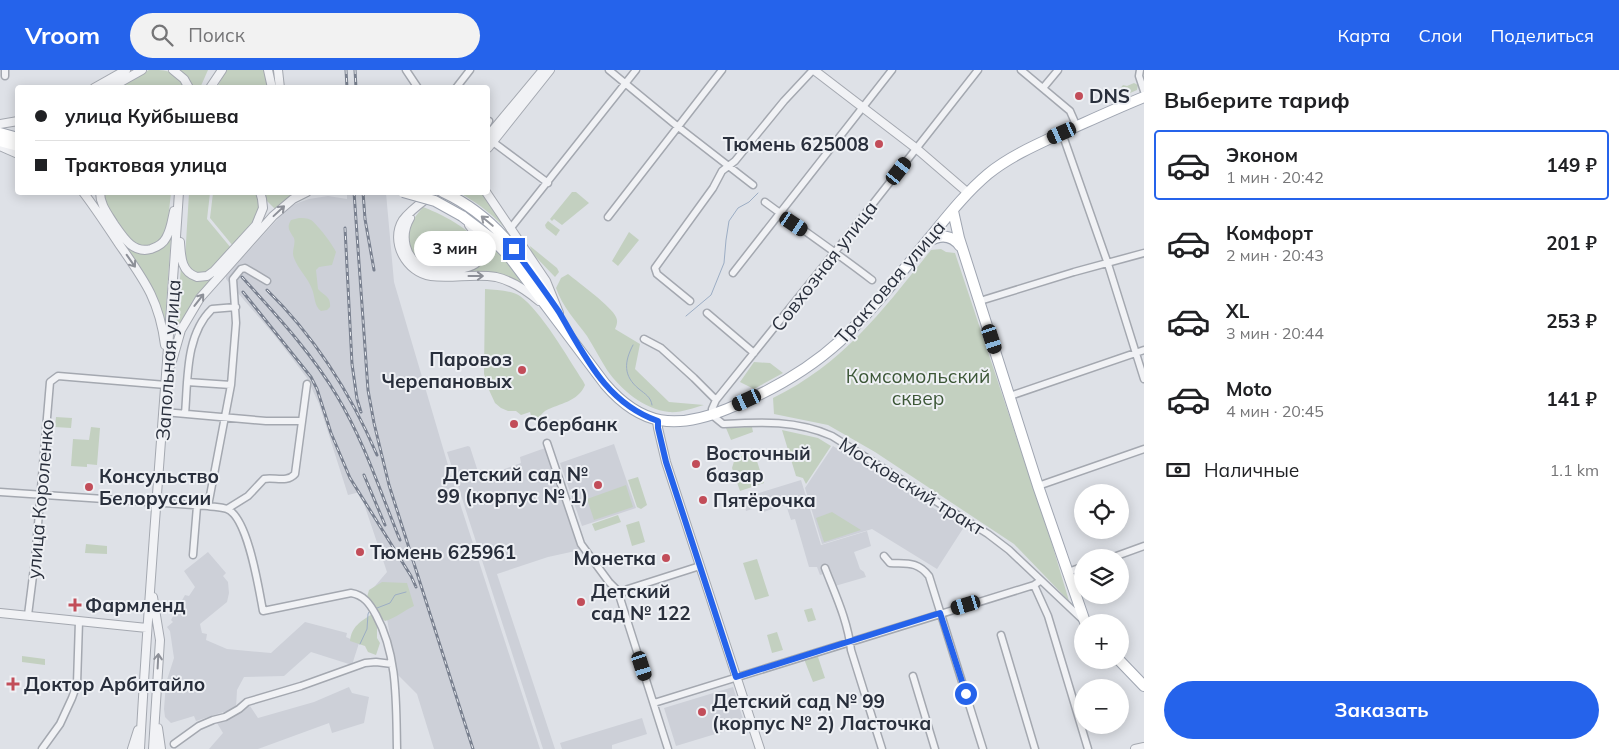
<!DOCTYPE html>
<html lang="ru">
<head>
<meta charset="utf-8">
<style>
	body { margin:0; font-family:Mulish,sans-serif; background:#f2f2f2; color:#202124; height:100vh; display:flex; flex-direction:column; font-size:19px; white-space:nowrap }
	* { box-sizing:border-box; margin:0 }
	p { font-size:16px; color:#757577 }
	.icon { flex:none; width:28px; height:28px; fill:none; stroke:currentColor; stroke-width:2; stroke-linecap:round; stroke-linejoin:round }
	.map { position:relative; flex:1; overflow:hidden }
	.drawer { display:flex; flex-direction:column; background:#fff; width:475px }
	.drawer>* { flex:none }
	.top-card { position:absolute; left:15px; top:15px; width:475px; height:110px; border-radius:5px; box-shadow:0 2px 12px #0003; display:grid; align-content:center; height:110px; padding:0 20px; background:#fff }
	.tools { position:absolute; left:1074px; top:414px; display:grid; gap:10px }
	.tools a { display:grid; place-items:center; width:55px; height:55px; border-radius:50%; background:#fff; box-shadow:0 2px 12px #0003; font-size:25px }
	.end { position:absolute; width:22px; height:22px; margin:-11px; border:6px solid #2563eb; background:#fff; box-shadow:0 0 0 2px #fff }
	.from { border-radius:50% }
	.bubble { position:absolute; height:35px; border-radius:18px; background:#fff; box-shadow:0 2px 12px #0003; font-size:16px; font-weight:700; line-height:35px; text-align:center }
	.car { position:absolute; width:15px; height:30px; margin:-15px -8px; border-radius:6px; box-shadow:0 0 4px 1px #0007; background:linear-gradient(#222 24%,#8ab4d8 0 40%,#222 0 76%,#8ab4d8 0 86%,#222 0) }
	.top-card b { display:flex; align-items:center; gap:18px; height:48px; font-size:19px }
	.top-card b+b { border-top:1px solid #e0e0e0 }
	.top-card i { width:12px; height:12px; background:#202124 }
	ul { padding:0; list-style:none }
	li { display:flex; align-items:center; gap:15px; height:70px; margin:0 10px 8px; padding:0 10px; border:2px solid transparent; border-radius:5px }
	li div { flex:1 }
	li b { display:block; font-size:19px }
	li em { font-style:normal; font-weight:700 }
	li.on { border-color:#2563eb }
	li>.icon { width:45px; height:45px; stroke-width:1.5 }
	h2 { padding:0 20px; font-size:22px; line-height:60px }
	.pay { display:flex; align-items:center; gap:12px; height:55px; padding:0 20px; font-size:19px }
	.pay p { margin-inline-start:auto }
	.button { display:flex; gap:10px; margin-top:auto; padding:10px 20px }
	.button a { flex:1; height:58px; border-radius:30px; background:#2563eb; color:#fff; font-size:20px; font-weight:700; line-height:58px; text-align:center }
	header { display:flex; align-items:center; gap:30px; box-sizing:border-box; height:70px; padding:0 25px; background:#2563eb; color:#fff }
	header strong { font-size:24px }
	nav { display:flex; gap:28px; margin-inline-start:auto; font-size:18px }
	.search { width:350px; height:45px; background:#f2f2f2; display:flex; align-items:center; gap:12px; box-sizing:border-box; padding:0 18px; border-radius:28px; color:#757577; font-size:19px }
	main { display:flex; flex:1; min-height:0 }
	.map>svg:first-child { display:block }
	.built { fill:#cdd0d8 }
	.green { fill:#c3d0c0 }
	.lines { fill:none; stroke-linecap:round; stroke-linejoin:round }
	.stream { stroke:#9cadc4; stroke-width:1 }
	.minor-casing { stroke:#a4a8b0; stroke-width:9 }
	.tertiary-casing { stroke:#a4a8b0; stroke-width:10 }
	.primary-casing { stroke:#9fa5b1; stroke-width:12 }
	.minor { stroke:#f1f2f5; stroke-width:6 }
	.tertiary { stroke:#f1f2f5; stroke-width:8 }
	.primary { stroke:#fff; stroke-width:10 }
	.rail-casing { stroke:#79808f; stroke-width:3 }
	.rail { stroke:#eef0f4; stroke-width:1; stroke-dasharray:4; stroke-linecap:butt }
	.primary-bridge-casing { stroke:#9fa5b1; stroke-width:12; stroke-linecap:butt }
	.primary-bridge { stroke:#fff; stroke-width:10 }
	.oneway { stroke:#8d9098 }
	.oneway2 { stroke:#94979e }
	.route { stroke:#2563eb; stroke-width:6 }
	.poi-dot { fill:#c24d59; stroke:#eef0f4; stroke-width:2 }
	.labels { text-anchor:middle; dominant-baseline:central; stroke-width:4; stroke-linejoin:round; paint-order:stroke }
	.poi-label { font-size:19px; font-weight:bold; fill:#292f3c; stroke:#eef0f4; text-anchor:start }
	.street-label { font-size:19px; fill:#292f3c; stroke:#eef0f4 }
	.park-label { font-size:19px; fill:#3c5737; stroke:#eef0f4 }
</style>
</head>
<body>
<header>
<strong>Vroom</strong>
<div class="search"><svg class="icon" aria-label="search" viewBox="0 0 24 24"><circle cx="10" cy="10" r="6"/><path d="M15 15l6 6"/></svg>Поиск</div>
<nav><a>Карта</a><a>Слои</a><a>Поделиться</a></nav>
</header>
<main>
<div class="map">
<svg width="1144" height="679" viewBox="0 0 1144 679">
	<rect width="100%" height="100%" fill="#dee1e7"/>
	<path class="built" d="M 347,123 L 386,123 L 394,212 L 453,412 L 540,679 L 434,679 L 417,624 L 397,604 L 387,549 L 369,523 L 387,502 L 360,422 L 348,425 L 319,334 L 307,308 L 275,266 L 226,209 L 226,206 L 284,142 L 295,134 L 309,129 L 328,126 L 347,129 Z
		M 614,374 L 636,438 L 582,456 L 560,393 Z
		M 468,376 L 470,377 L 480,408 L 521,393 L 520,387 L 545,378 L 580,480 L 548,487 L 497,504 L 555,679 L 543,679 L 447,382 Z
		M 833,376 L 964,457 L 937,499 L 872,459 L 822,474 L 805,418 Z
		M 801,410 L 821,475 L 867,461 L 871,476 L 854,482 L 860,499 L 864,502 L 866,507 L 835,516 L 830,502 L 820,505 L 817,497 L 809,497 L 795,449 L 791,450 L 786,435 L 763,442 L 761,436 L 746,441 L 745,436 L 737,435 L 736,430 Z
		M 208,482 L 226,503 L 223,506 L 228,512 L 229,523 L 227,532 L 200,554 L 202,563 L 207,564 L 206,570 L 227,579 L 271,583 L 305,552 L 347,563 L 346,567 L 359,573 L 352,595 L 311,582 L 284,606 L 244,607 L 237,620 L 236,638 L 196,651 L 194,646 L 171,653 L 165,647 L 164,639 L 166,613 L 174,588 L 170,561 L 167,557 L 173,552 L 171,550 L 185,525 L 189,526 L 195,517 L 184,501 Z
		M 349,617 L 352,623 L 369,627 L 364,653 L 332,663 L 329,653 L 258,679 L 209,679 L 223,663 L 217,653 L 250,636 L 258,648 L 314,632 Z
		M 733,617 L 745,655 L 676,676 L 664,638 Z
		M 642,648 L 647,664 L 612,675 L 612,679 L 562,679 L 560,673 Z"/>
	<path class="green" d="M 149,0 C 168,0 175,0 185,18 L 115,18 Z
		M 179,0 L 208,0 L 200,18 L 193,17 L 188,8 Z
		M 226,0 L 264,0 L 269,18 L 217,18 Z
		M 1134,13 L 1138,15 L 1137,20 L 1114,30 L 1112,28 L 1123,15 L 1127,16 Z
		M 572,122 L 576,122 L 589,133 L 562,155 L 554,149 L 552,151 L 550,149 Z
		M 103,123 L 171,123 L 167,158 L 163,168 L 156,174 L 146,177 L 138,176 L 127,168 L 106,137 Z
		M 189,123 L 210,123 L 207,149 L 231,178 C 218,192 211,209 190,201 L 185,189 Z
		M 213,123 L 255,123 C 269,142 245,162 233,176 L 210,148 Z
		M 264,123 L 297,123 L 287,129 L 275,139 L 267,131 Z
		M 460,123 L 470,123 L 472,125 L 475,123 L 484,123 L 511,163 L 510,164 C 495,146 479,134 460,123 Z
		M 423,137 C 437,142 497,169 474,190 C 469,195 462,195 456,196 C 437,198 415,196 409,175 C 405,159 413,149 423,137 Z
		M 299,148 C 303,148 307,148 311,150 C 318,155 333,175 336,182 L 332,195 L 319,197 L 316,200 L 318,219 C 324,226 331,226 330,237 L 327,240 L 321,241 C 314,236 315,226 312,219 C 308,208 298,199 294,188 C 291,181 296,175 294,168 C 290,161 286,158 291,150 Z
		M 548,151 L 560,160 L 556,166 L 546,158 L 545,155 Z
		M 629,162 L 639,170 L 618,196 L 612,191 Z
		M 171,167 L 165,250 L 164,251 L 155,224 L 122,171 L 138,182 Z
		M 483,168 L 507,192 L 526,216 L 467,203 C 482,192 490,190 483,168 Z
		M 530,176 L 557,198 L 559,202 L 555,207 L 531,182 Z
		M 941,179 L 946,182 L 955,183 L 1052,474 L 1069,531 L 1014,474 L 875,382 L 828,355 L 774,344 L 773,328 C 843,294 883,240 931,180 Z
		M 229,189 L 175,267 L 181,197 C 198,224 213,203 229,189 Z
		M 568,204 C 579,213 611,236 616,247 C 618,251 617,255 615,259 L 640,274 L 635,299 L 669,332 L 704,335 C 693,338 681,343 669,342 C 644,339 621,320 607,300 C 600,289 594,277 587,266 C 576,251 562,236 556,218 L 561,208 Z
		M 485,219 C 496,220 511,220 520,226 C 541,241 568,288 583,311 L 585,315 C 578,332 560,333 545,341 C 540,345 539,349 533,352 L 530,342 L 521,345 L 516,341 L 508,341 L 501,338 L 495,333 L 489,320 L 484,304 Z
		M 754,292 L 770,293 L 783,303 L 754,319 L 740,312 Z
		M 56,347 L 72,348 L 71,358 L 55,357 Z
		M 91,357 L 100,358 L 97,395 L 87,394 L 87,397 L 71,396 L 73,369 L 89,370 Z
		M 752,357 L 753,362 L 731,370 L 726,358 Z
		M 782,360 L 818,368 L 831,376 L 806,414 L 803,408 L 796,406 Z
		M 754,382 L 764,413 L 740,421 L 732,398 L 735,388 Z
		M 638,407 L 647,435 L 641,439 L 637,437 L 628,410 Z
		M 626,415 L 633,437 L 594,450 L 587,429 Z
		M 832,442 L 861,460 L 824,472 L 816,448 Z
		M 618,445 L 621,452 L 595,461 L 592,454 Z
		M 639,451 L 645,472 L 632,476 L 626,455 Z
		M 86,474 L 107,476 L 107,484 L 85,483 Z
		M 757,489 L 769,526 L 755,530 L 743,493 Z
		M 382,512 L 407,513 L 414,536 C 403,541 396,548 385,551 L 380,547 L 367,527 L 369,520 Z
		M 812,538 L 816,550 L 808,552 L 804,540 Z
		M 372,544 L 377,557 L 377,568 L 380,573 L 376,585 L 368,582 L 365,576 L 350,571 C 352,556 360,552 372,544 Z
		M 777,562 L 783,580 L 772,583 L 767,565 Z
		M 817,584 L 825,608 L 813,612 L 804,589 Z
		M 22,586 L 45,589 L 45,595 L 22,592 Z"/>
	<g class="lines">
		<path class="stream" d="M 686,246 L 711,225 L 724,193 L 726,170 L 729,151 L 738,138 L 749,132 L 758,123
			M 633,275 C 624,292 623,306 639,319 C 645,324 651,327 652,335
			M 377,538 L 390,533 L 395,525 L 406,522
			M 360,574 L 367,559 L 368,544 L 369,542"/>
		<g class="minor-casing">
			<path id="minor" d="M 406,0 L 418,18
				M 609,0 L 677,56 L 753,115
				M 978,0 L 835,182 L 716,330 L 712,339 L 712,345 L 723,354 C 761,352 796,350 832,366 L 988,464 L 1009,480 L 1083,550
				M 1021,0 L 1070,41 L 1077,57
				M 1140,0 L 1139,6 L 1144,21
				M 5,6 L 5,0
				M 456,18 L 470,0
				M 1043,18 L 1058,0
				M 488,53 L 489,51
				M 1062,63 L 1108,194 L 1144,309
				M 493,72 L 548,113
				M 765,132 C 800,158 837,183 872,210
				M 608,147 L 722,0
				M 510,159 L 636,0
				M 733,203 L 892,0
				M 690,231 L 657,204 L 655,198 L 713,118 L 722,101 L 735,91 L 784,31 L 813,0
				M 980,231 L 1074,202 L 1144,183
				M 707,243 L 754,283
				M 644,269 L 661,278 L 694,308 L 716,330
				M 187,312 L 231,315
				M 1010,326 L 1144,280
				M 164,342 L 266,351 L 302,351
				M 185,344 C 188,310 185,265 212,239 L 236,237
				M 547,373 L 581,474 L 609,512 L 621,524 L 620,528 L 626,547 L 668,679
				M 1038,416 L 1144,379
				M 0,422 L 208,436 C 214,437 221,437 227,439 C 248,447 259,520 263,541 L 351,523 C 364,525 370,534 376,545 C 398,585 396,634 397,679
				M 208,436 L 231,315 L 236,253 L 233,209 L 241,199 L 245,198 L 267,211
				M 227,439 L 248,426 L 264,409 C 275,407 287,413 295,404 L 307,314
				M 193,485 L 197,436
				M 884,486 L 890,493 C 907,494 917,491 929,506 L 983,679
				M 1111,488 L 1144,476
				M 825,498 C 835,524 848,551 851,580 L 882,679
				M 1068,502 L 1082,497
				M 1034,515 L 1048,546 L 1088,679
				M 621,524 L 628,519 L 700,496
				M 28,545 L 35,490 L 50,312 L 58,306 L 166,315
				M 1001,565 L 1035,679
				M 913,606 L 935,679
				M 654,633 L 1034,515 L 1040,511
				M 174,674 L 199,656 L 213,650 L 225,647 L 239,639 L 247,632 L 301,616 L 365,593 L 376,592 L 392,594
				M 42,679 L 60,654 L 72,628 L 77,614 L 79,551"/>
		</g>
		<g class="tertiary-casing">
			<path id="tertiary" d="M 173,0 L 184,9 L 189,18
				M 268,0 L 272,18
				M 278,0 L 280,18
				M 814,0 L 917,79 L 968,123
				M 94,18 L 126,0
				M 110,18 L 142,0
				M 210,18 L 222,0
				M 0,54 L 18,51
				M 488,66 L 543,0
				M 0,76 L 18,84
				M 488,78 L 550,0
				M 83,122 C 96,139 107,156 119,174 C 144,210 159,229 165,275
				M 100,122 C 100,135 108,144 114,154 C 123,167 133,184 151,179 C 157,177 163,174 166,168 C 171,160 172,150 174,141
				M 435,122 C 424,131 411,139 403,150 C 389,172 407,203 431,206 C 452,209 474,203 496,207 C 513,211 526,220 539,231
				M 486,122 L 546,211 L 559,243
				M 410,148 C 400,165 404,189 424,197 C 432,201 442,200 451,200 C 486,198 490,181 469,155
				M 180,172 C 181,187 181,202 197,207 L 207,206 L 214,201 L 256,155 L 263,138 L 262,129 L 260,122
				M 171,295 L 181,260 L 200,228 L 273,146 L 293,129 L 307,122
				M 657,351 L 658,358 L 666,392 L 760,679
				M 153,527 L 160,570 L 153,679
				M 0,543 L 147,558
				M 158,658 L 161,679
				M 132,679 L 138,660
				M 140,679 C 150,493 167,308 179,122
				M 1135,679 L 1144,677"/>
		</g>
		<g class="primary-casing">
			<path id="primary" d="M 0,63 L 18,68
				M 0,71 L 18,76
				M 443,122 C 497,147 522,188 553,235
				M 953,141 L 959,168 L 1038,416 L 1085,552
				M 462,146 L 491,168 L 508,185 L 605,314 C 641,356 676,360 727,339 C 767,323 807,301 840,271 C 870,243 896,209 922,177 C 943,152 963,125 988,104 C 1010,86 1038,74 1064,62 C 1091,50 1117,38 1144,27
				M 929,171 C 941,164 952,165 960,176
				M 1119,590 L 1144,616"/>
		</g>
		<use href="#minor" class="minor"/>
		<use href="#tertiary" class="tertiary"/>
		<use href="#primary" class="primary"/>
		<g class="rail-casing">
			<path id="rail" d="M 346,0 L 347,18
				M 355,0 L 356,18
				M 354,122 L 368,320 L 374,353 L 389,415 L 473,679
				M 363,122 L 365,149 L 374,200
				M 345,158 L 352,294 L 357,329 L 361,342
				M 242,207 C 276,245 311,282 337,326 C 364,371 380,421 400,470
				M 267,220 C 314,266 351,324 377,385
				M 243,222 L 311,307 L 317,319 L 331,363 L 350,408 L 411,506 L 416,517
				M 364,405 L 385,455"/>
		</g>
		<use href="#rail" class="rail"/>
		<g class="primary-bridge-casing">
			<path id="primary-bridge" d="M 403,122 L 435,131 L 462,146"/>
		</g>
		<use href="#primary-bridge" class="primary-bridge"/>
	</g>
	<defs><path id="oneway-shaft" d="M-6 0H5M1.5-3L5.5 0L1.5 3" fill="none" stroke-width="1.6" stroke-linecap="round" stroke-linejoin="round" transform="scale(1.25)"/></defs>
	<g class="oneway">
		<use href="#oneway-shaft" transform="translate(279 141) rotate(-43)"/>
		<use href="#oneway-shaft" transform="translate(131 191) rotate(55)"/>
		<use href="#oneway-shaft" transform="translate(476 206)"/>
		<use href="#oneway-shaft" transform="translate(199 230) rotate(-52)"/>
		<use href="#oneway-shaft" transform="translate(158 591) rotate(-87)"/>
	</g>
	<use class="oneway2" href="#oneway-shaft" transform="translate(487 151) rotate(-140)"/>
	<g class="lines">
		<path class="route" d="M 514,179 C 529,200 545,221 559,242 C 585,286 606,333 658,351 L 658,358 L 666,392 L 736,607 L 940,543 L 966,624"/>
	</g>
	<g class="poi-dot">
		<circle cx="1079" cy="26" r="5"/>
		<circle cx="879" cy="74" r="5"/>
		<circle cx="522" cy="300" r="5"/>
		<circle cx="514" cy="354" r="5"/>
		<circle cx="696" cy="394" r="5"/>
		<circle cx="598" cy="415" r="5"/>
		<circle cx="89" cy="417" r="5"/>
		<circle cx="703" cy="430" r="5"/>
		<circle cx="360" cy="482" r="5"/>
		<circle cx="666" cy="488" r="5"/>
		<circle cx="581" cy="532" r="5"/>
		<path d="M72.5 527.5h5v5h5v5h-5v5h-5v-5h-5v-5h5z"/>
		<path d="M10.5 606.5h5v5h5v5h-5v5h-5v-5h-5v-5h5z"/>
		<circle cx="702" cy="642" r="5"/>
	</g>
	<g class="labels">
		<g class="poi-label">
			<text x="1089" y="26">DNS</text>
			<text x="869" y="74" text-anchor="end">Тюмень 625008</text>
			<text x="512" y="289" text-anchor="end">Паровоз<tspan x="512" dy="22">Черепановых</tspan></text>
			<text x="524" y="354">Сбербанк</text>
			<text x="706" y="383">Восточный<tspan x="706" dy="22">базар</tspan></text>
			<text x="588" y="404" text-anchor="end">Детский сад №<tspan x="588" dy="22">99 (корпус № 1)</tspan></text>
			<text x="99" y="406">Консульство<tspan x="99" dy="22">Белоруссии</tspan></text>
			<text x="713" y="430">Пятёрочка</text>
			<text x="370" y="482">Тюмень 625961</text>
			<text x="656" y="488" text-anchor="end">Монетка</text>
			<text x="591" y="521">Детский<tspan x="591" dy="22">сад № 122</tspan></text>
			<text x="85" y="535">Фармленд</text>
			<text x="24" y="614">Доктор Арбитайло</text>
			<text x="712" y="631">Детский сад № 99<tspan x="712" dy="22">(корпус № 2) Ласточка</tspan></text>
		</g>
		<g class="street-label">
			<text transform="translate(824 196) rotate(-52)">Совхозная улица</text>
			<text transform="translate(890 212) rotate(-49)">Трактовая улица</text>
			<text transform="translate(168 290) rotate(-86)">Запольная улица</text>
			<text transform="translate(912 416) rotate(32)">Московский тракт</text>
			<text transform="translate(40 429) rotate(-85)">улица Короленко</text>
		</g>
		<g class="park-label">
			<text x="918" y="306">Комсомольский<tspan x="918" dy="22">сквер</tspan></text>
		</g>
	</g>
</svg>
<div class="tools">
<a><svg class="icon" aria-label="locate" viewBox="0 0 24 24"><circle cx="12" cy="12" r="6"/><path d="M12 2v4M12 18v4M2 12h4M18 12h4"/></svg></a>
<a><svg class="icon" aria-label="layers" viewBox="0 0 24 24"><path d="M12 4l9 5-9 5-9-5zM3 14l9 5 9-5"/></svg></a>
<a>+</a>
<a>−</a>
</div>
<i class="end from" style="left:966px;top:624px"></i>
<i class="end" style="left:514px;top:179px"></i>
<div class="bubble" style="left:414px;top:161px;width:82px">3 мин</div>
<i class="car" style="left:1062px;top:63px;rotate:246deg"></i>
<i class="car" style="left:899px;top:101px;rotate:38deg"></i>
<i class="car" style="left:794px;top:154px;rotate:124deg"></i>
<i class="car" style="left:992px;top:269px;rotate:162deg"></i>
<i class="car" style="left:747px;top:330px;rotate:245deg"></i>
<i class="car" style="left:966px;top:535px;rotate:253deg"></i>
<i class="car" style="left:642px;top:596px;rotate:162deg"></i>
<div class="top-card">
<b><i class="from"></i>улица Куйбышева</b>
<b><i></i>Трактовая улица</b>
</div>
</div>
<section class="drawer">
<h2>Выберите тариф</h2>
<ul>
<li class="on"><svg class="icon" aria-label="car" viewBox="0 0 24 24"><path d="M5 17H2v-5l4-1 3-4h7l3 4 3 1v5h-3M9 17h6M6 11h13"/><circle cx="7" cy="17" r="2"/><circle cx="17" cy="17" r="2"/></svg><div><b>Эконом</b><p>1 мин · 20:42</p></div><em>149 ₽</em></li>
<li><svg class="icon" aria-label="car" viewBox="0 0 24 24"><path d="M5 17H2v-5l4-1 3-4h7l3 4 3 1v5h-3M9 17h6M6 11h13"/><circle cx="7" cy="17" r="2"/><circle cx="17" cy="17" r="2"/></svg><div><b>Комфорт</b><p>2 мин · 20:43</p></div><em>201 ₽</em></li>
<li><svg class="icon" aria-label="car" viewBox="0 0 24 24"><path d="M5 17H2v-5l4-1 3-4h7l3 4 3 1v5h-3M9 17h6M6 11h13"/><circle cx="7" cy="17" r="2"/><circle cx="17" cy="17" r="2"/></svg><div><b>XL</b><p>3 мин · 20:44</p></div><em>253 ₽</em></li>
<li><svg class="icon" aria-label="car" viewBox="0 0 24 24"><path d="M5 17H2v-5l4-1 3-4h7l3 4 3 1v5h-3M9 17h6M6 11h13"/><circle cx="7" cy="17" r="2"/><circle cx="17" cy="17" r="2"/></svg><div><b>Moto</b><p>4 мин · 20:45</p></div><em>141 ₽</em></li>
</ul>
<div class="pay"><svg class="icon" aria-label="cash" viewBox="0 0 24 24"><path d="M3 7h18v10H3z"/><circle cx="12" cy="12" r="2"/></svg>Наличные<p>1.1 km</p></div>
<div class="button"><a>Заказать</a></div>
</section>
</main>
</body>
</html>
